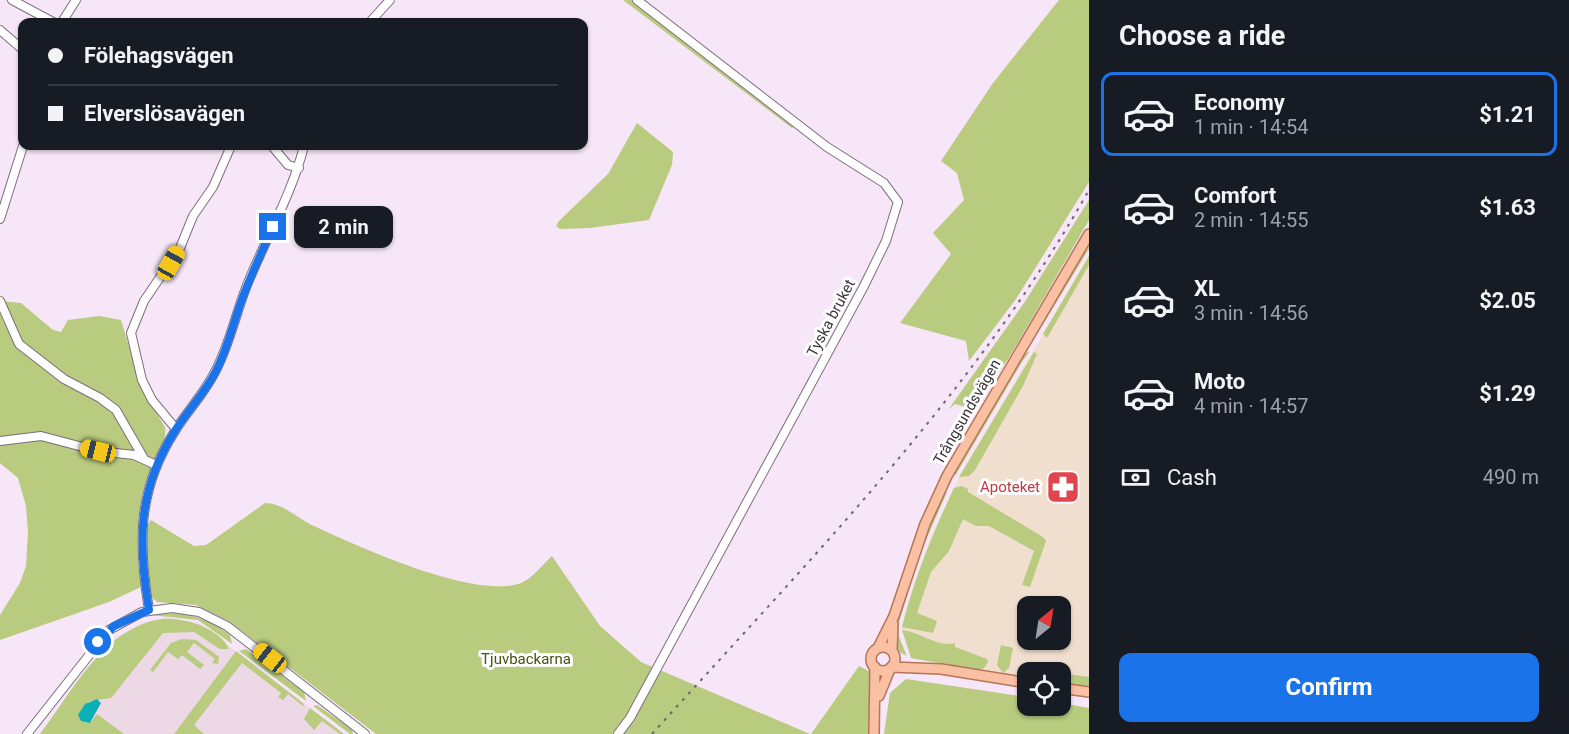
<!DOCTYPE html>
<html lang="en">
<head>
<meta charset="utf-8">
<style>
	body { margin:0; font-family:Roboto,sans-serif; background:#20242c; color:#f1f3f6; height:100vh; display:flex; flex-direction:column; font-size:22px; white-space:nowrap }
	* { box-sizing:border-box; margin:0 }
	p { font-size:20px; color:#9ea1a6 }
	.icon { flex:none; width:33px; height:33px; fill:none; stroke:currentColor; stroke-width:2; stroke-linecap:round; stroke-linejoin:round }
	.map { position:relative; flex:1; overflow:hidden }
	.sheet { display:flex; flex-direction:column; background:#171b24; width:480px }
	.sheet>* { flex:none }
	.guide { position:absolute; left:18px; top:18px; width:570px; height:132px; border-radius:12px; box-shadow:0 2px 4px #0004; display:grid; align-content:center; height:132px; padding:0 30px; background:#171b24 }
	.needle { width:39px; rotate:30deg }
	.controls { position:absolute; left:1017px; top:596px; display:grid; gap:12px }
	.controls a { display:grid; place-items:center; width:54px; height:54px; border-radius:12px; background:#171b24; box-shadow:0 2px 4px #0004; font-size:30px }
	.end { position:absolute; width:27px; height:27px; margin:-14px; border:8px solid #1a73e8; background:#fff; box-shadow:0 0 0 3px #fff }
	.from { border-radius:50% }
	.bubble { position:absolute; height:42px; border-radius:12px; background:#171b24; box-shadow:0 2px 4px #0004; font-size:20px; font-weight:700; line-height:42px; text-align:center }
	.car { position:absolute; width:18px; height:36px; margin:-18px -9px; border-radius:8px; box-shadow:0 0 4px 2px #0007; background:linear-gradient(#f5c518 24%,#345 0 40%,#f5c518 0 76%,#345 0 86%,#f5c518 0) }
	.guide b { display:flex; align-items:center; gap:21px; height:57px; font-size:22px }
	.guide b+b { border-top:2px solid #363941 }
	.guide i { width:15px; height:15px; background:#f1f3f6 }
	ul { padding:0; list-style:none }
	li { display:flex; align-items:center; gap:18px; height:84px; margin:0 12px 9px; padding:0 18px; border:3px solid transparent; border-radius:12px }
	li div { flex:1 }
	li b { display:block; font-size:22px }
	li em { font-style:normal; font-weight:700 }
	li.active { border-color:#1a73e8 }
	li>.icon { width:54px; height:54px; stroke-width:1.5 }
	h2 { padding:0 30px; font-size:27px; line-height:72px }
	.pay { display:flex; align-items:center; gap:15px; height:66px; padding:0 30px; font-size:22px }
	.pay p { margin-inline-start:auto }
	.cta { display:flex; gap:12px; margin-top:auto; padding:12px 30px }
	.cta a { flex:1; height:69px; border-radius:12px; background:#1a73e8; color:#fff; font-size:24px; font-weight:700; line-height:69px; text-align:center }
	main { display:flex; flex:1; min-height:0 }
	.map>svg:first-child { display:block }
	.commercial { fill:#f0dfce; fill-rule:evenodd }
	.industrial { fill:#edd8e6 }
	.green { fill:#b9cb7f }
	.water { fill:#0aafb7 }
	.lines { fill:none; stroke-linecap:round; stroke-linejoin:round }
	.minor-casing { stroke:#7d6e7d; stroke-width:10 }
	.major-casing { stroke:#b57458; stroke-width:12 }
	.minor { stroke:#fff; stroke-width:8 }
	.major { stroke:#fac0a4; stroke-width:9 }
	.rail { stroke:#6e656e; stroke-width:2; stroke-dasharray:3 6; stroke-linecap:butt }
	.route { stroke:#1a73e8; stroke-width:8 }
	.labels { text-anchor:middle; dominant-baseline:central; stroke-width:6; stroke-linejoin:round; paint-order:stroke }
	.street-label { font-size:15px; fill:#3c363c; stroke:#fff }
	.health-label { font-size:15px; fill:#be3a42; stroke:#fff; text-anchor:end }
	.park-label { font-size:15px; fill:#475313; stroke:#fff }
</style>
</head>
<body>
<main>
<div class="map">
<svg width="1089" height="734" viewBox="0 0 1089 734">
	<rect width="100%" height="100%" fill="#f7e6f7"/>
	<path class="commercial" d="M 1089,256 L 1089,687 L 1061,683 L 1060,672 L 1028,672 L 1027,678 L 911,658 L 902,627 L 915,582 L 932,535 L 959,477 ZM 1028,606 L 1060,606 L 1060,639 L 1028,639 Z"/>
	<path class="industrial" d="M 169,618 L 200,624 L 344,734 L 40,734 L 115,638 L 144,622 Z"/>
	<path class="green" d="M 623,0 L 632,0 L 796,123 L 792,128 Z
		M 1059,0 L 1089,0 L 1089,182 L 1016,299 L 969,361 L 966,341 L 900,323 L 951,254 L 933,233 L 964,200 L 957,173 L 941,161 L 993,83 Z
		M 637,123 L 673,152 L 672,165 L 649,220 L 590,228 L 560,229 L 556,226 L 559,221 L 608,174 Z
		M 1089,200 L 1089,220 L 1010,356 L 965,423 L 968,411 L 966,407 L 955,404 L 948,410 L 1024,303 Z
		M 1089,242 L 1089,249 L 1040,329 L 1042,323 Z
		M 1089,256 L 1089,265 L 1047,338 L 1043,334 Z
		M 0,301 L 21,303 L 53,330 L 61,332 L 68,320 L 99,316 L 121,320 L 142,389 L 165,427 C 168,446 149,469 144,488 C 135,522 137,553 141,587 L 109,602 L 0,640 L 0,615 L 20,583 L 26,566 L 28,532 L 26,506 L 18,478 L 0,463 Z
		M 1030,351 L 1022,362 L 955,476 L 955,473 L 1024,354 Z
		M 1034,352 L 1037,354 L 1023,386 L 975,470 L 969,476 L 959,477 Z
		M 962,486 L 968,489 L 968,492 L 1043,537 L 1046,541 L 1030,587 L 1022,585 L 1034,551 L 989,526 L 976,526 L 963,519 L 949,551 L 931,572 L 917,613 L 937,621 L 933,633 L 902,627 C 914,578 933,533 954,488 Z
		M 947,492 L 919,556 L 898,626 L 899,637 L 907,656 C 901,653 896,650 895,643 C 891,622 931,505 947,492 Z
		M 265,503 C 283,503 298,519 314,526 C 359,547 475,600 521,583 C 532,579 543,564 552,556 L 600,626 L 641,662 L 810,734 L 376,734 L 229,621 L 196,605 L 157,602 L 151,596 C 146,575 138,538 151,520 L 194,546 L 206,545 Z
		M 175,613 C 196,615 214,622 230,635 L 232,644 L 198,620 L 151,615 Z
		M 162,619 C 184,617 220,628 229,649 L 220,649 L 194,632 L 163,633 L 111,698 L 89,701 L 90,723 L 97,714 L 124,734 L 40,734 C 73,691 103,628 162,619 Z
		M 902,630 C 922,632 937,648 955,643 L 955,647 L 987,659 L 988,662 L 984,668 L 977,670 L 911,658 Z
		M 182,639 L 196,640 L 219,657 L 218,664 L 212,663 L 215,659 L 194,643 L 187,652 L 204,665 L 200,669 L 182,655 L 178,659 L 168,652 L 153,672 L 150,670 L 171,643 Z
		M 1001,645 L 1013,648 L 1009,668 L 1003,673 L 997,665 Z
		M 246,649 L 304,692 L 306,701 L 239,651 Z
		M 236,651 L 304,704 L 303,706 L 288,694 L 283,700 L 278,697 L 281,693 L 242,663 L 194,725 L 204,734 L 174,734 Z
		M 859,666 L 874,674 L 874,734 L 811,734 Z
		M 1060,673 L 1089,677 L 1089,687 L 1061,683 Z
		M 906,679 L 1027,697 L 1028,705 L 1061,703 L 1089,708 L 1089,734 L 884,734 L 890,693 Z
		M 317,705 L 352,729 L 353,734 L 350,734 L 313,706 Z
		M 310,708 L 344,734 L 340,734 L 322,721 L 314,730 L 304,719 Z"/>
	<path class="water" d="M 97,699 L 101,703 L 90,723 L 81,721 L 78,715 L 85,704 Z"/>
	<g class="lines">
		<g class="minor-casing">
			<path id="minor" d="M 12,0 L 53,22
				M 62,22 L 76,0
				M 370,22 L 390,0
				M 0,30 L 22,49
				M 272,146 L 288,165 L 299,168
				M 0,219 L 23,146
				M 0,301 L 19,344 L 64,379 L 100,398 L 116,410 L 143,457
				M 176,429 L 152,400 L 142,380 L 131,333 L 144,301 L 180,248 L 193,216 L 213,187 L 231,146
				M 0,441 L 41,436 L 98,451 L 134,455 L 156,465
				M 149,610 C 138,543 137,490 175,431 C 188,410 205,393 216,370 C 230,343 236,313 247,285 C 266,238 292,194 304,146
				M 27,734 L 109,630 L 142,612 L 172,608 L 199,612 L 227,626 L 365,734
				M 618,734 L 630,718 L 864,286 L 886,241 L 898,202 L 884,183 L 827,147 L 637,0"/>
		</g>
		<g class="major-casing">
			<path id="major" d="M871 659a12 12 0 1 1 24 0a12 12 0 1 1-24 0Z
				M 878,648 L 894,616 L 925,524 L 947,476 L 1089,234
				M 892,651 L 893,624
				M 891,667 L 941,669 L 1028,683
				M 1060,688 L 1089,692
				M 879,696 L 890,669
				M 874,734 L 875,667"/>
		</g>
		<use href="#minor" class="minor"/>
		<use href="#major" class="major"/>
		<path class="rail" d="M 652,734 C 808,561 974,394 1089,190"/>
	</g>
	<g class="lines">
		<path class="route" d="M 98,642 L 114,626 L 149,610 C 138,543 137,491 175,431 C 188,410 205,393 216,371 C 227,350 233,325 241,302 C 250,277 262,252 273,227"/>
	</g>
	<defs>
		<g id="pharmacy-square" transform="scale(1.725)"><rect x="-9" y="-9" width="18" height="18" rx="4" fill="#e0444e" stroke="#fff"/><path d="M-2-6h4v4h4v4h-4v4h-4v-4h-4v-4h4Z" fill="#fff"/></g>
	</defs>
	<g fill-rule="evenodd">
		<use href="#pharmacy-square" x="1063" y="487"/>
	</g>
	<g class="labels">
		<g class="street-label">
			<text transform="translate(831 318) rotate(-62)">Tyska bruket</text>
			<text transform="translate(967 412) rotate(-60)">Trångsundsvägen</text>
		</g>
		<g class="health-label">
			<text x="1040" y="487">Apoteket</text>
		</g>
		<g class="park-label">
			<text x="526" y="659">Tjuvbackarna</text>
		</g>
	</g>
</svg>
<div class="controls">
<a><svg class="needle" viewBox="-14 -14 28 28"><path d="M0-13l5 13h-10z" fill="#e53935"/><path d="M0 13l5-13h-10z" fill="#9ea1a6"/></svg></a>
<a><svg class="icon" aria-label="locate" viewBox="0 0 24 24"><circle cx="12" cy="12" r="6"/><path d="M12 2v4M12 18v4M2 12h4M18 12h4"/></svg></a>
</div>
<i class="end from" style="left:98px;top:642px"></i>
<i class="end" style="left:273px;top:227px"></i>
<div class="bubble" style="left:294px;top:206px;width:99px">2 min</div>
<i class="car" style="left:171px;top:263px;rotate:29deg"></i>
<i class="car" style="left:98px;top:451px;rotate:284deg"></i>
<i class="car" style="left:270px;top:658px;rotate:308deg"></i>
<div class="guide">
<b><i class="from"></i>Fölehagsvägen</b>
<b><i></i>Elverslösavägen</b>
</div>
</div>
<section class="sheet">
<h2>Choose a ride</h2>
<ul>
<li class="active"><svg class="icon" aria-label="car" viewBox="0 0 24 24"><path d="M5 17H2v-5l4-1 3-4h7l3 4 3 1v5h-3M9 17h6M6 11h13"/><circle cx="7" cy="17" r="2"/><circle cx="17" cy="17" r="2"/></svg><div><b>Economy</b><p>1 min · 14:54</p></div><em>$1.21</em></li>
<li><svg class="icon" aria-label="car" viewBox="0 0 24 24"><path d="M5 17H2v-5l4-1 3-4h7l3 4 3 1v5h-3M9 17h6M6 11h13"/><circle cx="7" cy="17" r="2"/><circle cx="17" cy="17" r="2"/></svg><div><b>Comfort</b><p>2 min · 14:55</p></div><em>$1.63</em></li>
<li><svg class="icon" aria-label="car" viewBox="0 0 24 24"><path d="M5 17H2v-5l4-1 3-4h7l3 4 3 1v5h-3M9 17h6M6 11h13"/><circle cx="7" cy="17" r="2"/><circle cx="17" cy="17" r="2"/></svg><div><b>XL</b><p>3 min · 14:56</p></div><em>$2.05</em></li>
<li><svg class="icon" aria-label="car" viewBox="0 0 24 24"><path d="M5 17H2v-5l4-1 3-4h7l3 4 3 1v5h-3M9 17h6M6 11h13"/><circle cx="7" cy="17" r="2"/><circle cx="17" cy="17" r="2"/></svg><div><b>Moto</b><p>4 min · 14:57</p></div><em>$1.29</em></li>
</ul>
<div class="pay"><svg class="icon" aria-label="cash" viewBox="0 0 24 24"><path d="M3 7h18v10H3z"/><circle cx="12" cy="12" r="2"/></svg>Cash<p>490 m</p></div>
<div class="cta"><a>Confirm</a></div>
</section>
</main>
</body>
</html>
